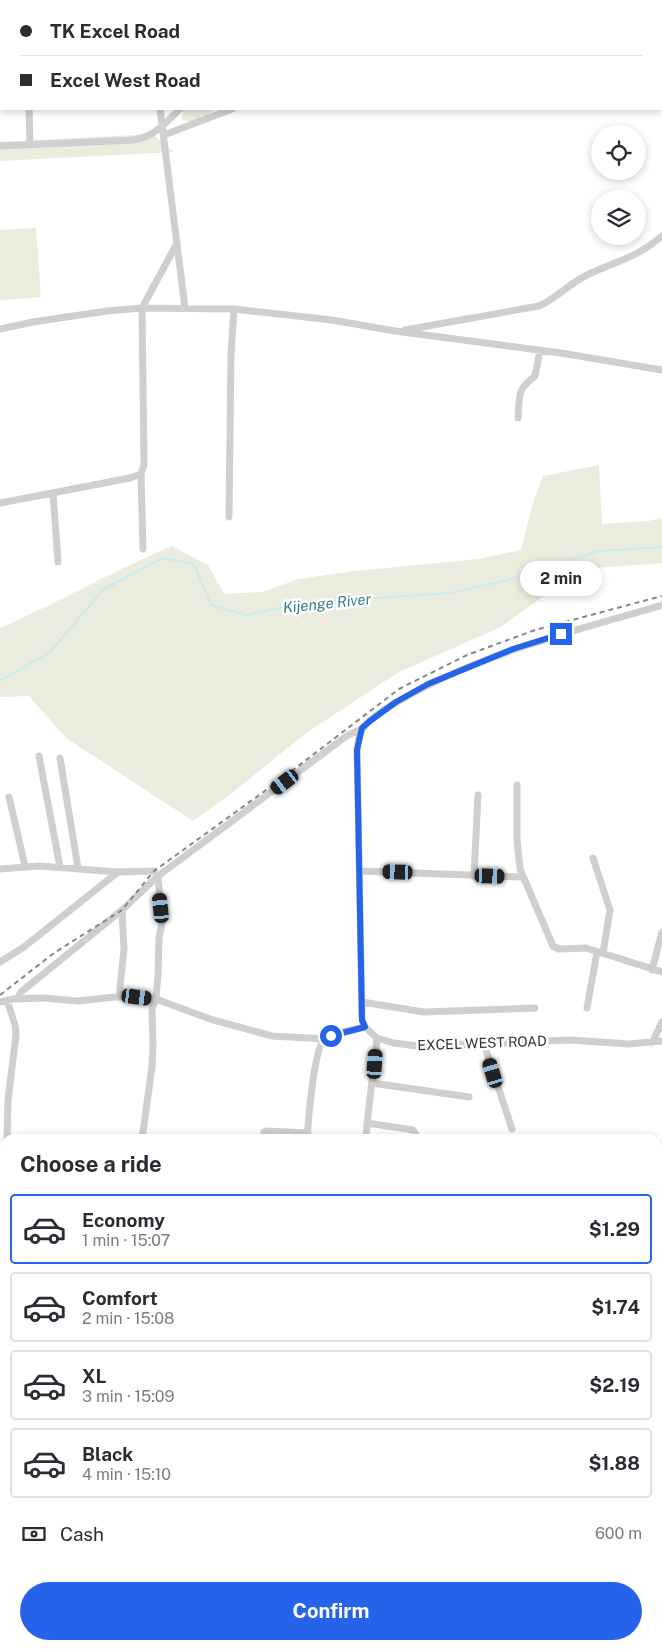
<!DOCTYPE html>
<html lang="en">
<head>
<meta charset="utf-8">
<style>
	body { margin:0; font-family:"Public Sans",sans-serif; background:#f2f2f3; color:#2b2b33; height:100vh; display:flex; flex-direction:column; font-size:19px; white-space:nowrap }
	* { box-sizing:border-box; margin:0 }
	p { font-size:16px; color:#7c7c81 }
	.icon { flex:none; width:28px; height:28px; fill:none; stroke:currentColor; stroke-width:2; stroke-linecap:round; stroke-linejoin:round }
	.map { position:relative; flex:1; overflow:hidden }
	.drawer { position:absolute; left:0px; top:1134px; width:662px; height:516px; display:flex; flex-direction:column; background:#fff; border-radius:15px 15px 0 0; box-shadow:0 2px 8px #0003 }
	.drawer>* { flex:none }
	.guide { position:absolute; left:0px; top:0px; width:662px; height:110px; box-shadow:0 2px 8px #0003; display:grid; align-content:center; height:110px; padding:0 20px; background:#fff }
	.tools { position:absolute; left:591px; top:125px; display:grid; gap:10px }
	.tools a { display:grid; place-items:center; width:55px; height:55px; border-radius:50%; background:#fff; box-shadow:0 2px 8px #0003; font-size:25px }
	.end { position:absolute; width:22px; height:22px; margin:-11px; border:6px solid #2563eb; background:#fff; box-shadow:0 0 0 2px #fff }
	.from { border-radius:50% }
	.bubble { position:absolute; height:35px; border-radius:18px; background:#fff; box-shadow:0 2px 8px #0003; font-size:16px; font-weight:700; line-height:35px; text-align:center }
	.car { position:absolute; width:15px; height:30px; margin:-15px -8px; border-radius:6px; box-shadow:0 0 4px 1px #0007; background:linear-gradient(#222 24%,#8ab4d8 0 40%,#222 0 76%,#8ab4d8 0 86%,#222 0) }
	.guide b { display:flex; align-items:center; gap:18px; height:48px; font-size:19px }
	.guide b+b { border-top:1px solid #e1e1e2 }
	.guide i { width:12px; height:12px; background:#2b2b33 }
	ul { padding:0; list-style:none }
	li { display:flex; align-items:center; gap:15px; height:70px; margin:0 10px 8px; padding:0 10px; border:2px solid #e1e1e2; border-radius:5px }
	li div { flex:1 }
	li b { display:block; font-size:19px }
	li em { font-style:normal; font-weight:700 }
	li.active { border-color:#2563eb }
	li>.icon { width:45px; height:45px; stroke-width:1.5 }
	h2 { padding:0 20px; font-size:22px; line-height:60px }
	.pay { display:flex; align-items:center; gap:12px; height:55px; padding:0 20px; font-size:19px }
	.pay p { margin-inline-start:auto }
	.primary-button { display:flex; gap:10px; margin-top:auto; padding:10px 20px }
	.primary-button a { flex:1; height:58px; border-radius:30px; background:#2563eb; color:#fff; font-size:20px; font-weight:700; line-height:58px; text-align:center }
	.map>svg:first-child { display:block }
	.green { fill:#eaecde }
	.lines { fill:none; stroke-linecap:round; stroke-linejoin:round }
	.stream { stroke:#caeaed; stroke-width:2 }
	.minor { stroke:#cfcfcf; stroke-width:7 }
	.rail { stroke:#878787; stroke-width:2; stroke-dasharray:5 4; stroke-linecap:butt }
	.route { stroke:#2563eb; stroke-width:6 }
	.labels { text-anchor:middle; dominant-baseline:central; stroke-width:5; stroke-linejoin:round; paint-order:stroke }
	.street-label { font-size:14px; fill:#323232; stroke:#fff }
	.water-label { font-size:15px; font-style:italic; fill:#367f85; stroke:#fff }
</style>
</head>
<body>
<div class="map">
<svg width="662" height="1649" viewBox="0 0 662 1649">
	<rect width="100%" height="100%" fill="#fff"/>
	<path class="green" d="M 183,109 L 216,109 L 196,123 L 182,120 Z
		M 153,134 L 174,152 L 0,161 L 0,142 Z
		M 36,228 L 41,297 L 0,300 L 0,230 Z
		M 599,465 L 602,524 L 648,521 L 662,518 L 662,563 L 582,569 L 499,628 L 399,672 L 306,733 L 232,793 L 193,821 L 66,738 L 29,696 L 0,697 L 0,628 C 58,603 113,570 172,546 L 208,565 L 224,594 L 263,592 L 298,579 L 355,571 L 478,559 L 521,550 L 533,503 L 543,476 Z"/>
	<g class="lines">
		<path class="stream" d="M 0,681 L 49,653 L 103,590 L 162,558 L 194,564 L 211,605 L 246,615 L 302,603 L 450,593 L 504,581 L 598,551 L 662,547"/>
		<path class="minor" d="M 24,0 L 24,1
			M 144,0 L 144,1
			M 212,0 L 212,1
			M 583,0 L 585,1
			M 236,1 L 237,0
			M 284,1 L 284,0
			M 661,66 L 662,67
			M 29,109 L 30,144
			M 160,109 L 185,308
			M 164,135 L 232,109
			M 0,146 L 134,140 C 156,136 165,123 180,109
			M 0,329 L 33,322 L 107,311 L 142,308 L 234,309 L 332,320 L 395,331 L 561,353 L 662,370
			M 405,330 L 539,306 C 557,298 570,283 587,275 C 616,261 637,258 662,236
			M 518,418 C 520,395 516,391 535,376 L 540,350
			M 141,474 L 143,549
			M 53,493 L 58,562
			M 0,503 L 130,478 L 141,474 L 144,465 L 142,308 L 177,243
			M 229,517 L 231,354 L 234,309
			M 662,605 C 575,631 486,652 406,697 C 393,704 371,716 363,728 C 358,733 358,743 357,749 L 362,1019 L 365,1027 L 377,1038 L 394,1043 L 417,1046 L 571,1040 L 629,1044 L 662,1041
			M 39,756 L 60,867
			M 60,758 L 78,868
			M 517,785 L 517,840 L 520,869 L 553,946 L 559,949 L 586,948 L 662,972
			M 9,797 L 25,866
			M 593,858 L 610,910 L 603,953
			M 0,869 L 39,866 L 118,872 L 154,871
			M 360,871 L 523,877
			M 474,876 L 478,795
			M 0,962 L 24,947 L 118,872
			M 652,970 L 662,932
			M 119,997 L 124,949 L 122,910
			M 17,999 L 21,992 L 122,910 L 158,876 L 348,735 L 362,729
			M 7,1000 L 15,1025 L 16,1035 L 8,1100 L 7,1139
			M 0,1002 L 13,999 L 44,998 L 78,1001 L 115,997 L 137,997 L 156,999 L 210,1019 L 272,1036 L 326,1039
			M 362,1002 L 424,1012 L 535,1008
			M 587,1008 L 597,952
			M 652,1043 L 662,1022
			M 484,1044 L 512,1129
			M 372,1083 L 469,1097
			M 367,1123 L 413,1130 L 419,1139
			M 142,1139 L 152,1067 L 153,1047 L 152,1008 L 156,999 L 158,975 L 159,938 L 162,923 L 158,876
			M 263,1139 L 264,1132 L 266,1131 L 308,1133
			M 307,1139 C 308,1123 314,1048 324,1040 C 334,1032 353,1030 365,1027
			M 366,1139 C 368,1105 374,1072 377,1038
			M 5,1179 L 5,1200
			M 658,1514 L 662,1515
			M 0,1515 L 5,1517
			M 4,1631 L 1,1615 L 5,1576
			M 658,1637 L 662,1637
			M 10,1649 L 10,1645
			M 47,1649 L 47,1645
			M 107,1649 L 108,1645
			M 167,1649 L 169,1645
			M 320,1649 L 321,1645
			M 431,1649 L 431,1645"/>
		<path class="rail" d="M 0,995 L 54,953 L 122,910 L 154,871 L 280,780 L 399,689 L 467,655 L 535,630 L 662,596"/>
	</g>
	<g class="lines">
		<path class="route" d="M 331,1036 L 365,1027 L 362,1020 L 357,750 L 362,728 L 370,721 L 396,702 L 428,684 L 513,649 L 561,634"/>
	</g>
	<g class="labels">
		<g class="street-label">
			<text transform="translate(482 1043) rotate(-2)">EXCEL WEST ROAD</text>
		</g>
		<g class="water-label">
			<text transform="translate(327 603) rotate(-6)">Kijenge River</text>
		</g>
	</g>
</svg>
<div class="tools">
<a><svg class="icon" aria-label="locate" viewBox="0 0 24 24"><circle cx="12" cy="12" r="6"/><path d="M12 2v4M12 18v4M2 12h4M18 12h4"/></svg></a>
<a><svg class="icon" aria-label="layers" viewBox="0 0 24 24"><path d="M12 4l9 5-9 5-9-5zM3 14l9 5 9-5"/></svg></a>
</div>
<i class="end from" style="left:331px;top:1036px"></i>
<i class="end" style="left:561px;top:634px"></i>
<div class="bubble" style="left:520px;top:561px;width:82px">2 min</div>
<i class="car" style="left:285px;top:782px;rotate:233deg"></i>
<i class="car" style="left:398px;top:872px;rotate:272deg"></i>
<i class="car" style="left:490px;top:876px;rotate:92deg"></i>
<i class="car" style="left:161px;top:908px;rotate:354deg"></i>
<i class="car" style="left:137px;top:997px;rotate:97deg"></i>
<i class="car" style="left:375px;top:1064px;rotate:4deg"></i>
<i class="car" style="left:493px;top:1073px;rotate:343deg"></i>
<div class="guide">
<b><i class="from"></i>TK Excel Road</b>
<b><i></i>Excel West Road</b>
</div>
<section class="drawer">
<h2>Choose a ride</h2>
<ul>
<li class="active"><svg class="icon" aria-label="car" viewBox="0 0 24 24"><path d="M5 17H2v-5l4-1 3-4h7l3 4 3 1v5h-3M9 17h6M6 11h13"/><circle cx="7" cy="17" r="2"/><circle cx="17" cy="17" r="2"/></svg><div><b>Economy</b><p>1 min · 15:07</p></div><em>$1.29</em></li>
<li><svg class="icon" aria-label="car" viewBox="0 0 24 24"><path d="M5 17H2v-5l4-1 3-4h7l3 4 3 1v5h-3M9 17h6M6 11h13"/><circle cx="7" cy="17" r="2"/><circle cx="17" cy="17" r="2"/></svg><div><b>Comfort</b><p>2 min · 15:08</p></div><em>$1.74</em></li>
<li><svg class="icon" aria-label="car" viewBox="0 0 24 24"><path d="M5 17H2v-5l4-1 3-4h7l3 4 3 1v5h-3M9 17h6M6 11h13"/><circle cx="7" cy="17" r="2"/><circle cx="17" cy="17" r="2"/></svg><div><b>XL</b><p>3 min · 15:09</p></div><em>$2.19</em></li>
<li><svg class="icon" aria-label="car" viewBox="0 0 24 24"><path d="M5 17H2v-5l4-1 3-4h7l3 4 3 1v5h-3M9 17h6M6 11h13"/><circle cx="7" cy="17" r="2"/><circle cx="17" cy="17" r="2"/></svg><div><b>Black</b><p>4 min · 15:10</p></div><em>$1.88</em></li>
</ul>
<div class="pay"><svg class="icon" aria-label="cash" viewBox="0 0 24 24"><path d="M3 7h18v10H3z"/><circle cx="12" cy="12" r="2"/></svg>Cash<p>600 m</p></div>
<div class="primary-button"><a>Confirm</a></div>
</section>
</div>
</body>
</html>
